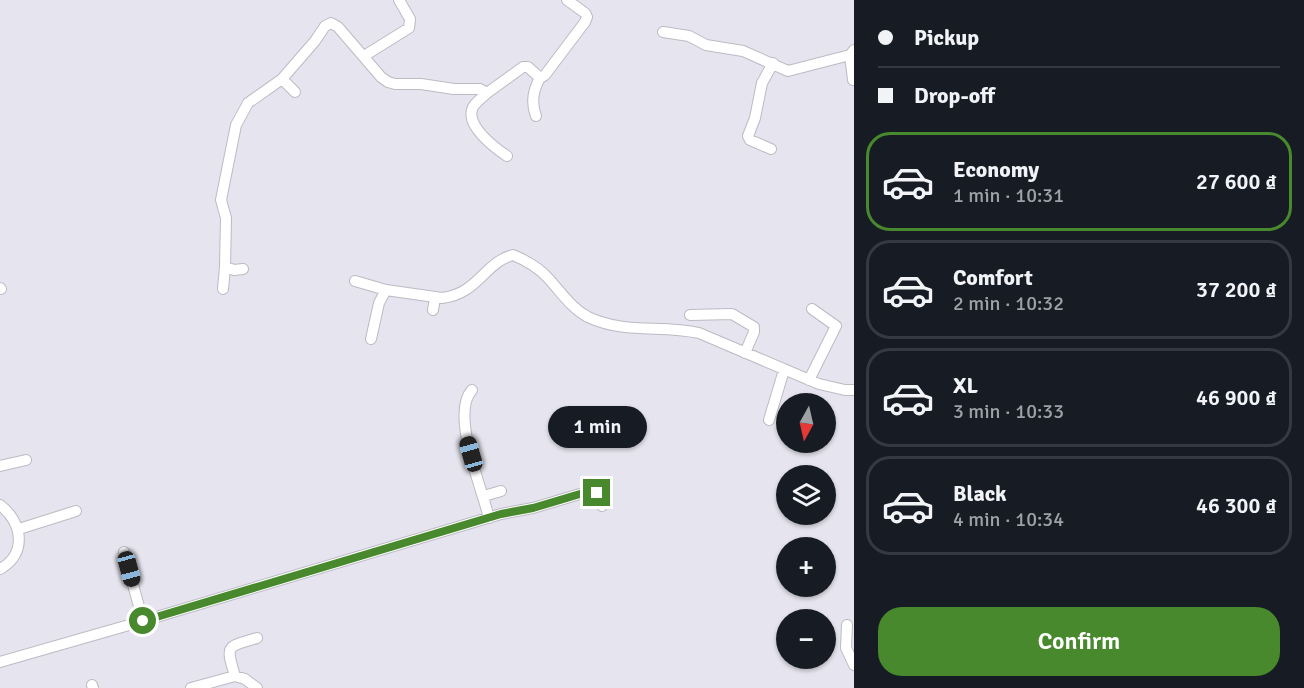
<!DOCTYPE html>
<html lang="en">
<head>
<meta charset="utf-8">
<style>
	body { margin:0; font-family:Signika,sans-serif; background:#242831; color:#f1f3f6; height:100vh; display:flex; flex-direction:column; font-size:22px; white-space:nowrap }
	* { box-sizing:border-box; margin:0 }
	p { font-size:20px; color:#9ea1a6 }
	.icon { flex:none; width:33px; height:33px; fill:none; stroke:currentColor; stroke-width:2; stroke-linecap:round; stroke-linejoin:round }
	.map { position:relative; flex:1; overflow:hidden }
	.details { display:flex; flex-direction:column; background:#171b24; width:450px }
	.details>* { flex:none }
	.top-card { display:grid; align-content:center; height:132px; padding:0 24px; background:#171b24 }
	.needle { width:39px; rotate:188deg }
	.tools { position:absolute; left:776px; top:393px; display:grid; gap:12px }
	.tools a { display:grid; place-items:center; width:60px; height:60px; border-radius:50%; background:#171b24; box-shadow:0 2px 4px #0004; font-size:30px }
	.end { position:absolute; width:27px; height:27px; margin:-14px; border:8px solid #47892c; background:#fff; box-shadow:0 0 0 3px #fff }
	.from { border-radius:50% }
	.bubble { position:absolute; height:42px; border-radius:21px; background:#171b24; box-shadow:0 2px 4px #0004; font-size:20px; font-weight:600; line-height:42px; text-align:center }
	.car { position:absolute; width:18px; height:36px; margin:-18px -9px; border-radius:8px; box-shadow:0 0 4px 2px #0007; background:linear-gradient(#222 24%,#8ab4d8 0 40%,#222 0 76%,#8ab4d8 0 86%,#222 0) }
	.top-card b { display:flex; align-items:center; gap:21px; height:57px; font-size:22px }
	.top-card b+b { border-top:2px solid #363941 }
	.top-card i { width:15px; height:15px; background:#f1f3f6 }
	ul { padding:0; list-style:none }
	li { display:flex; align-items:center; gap:18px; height:99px; margin:0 12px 9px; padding:0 12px; border:3px solid #363941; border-radius:24px }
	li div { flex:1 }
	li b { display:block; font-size:22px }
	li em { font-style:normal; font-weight:600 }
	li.active { border-color:#47892c }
	li>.icon { width:54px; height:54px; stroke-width:1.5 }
	.button { display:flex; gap:12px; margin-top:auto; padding:12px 24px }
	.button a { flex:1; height:69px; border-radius:24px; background:#47892c; color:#fff; font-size:24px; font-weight:600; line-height:69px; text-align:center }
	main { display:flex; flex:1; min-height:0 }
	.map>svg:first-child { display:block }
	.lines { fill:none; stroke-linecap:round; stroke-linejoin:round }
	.minor-casing { stroke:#bbbbc4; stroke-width:12 }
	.minor { stroke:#fff; stroke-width:10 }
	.route { stroke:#47892c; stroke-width:8 }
</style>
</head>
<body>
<main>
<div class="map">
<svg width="854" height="688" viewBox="0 0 854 688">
	<rect width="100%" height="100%" fill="#e6e5ef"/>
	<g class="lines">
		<g class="minor-casing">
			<path id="minor" d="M 663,32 L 689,36 L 706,45 L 743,51 L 788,71 L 850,55 L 854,50
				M 850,55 L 853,80
				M 364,56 L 409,28 L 410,19 L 399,0
				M 282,79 L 295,92
				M 487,93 C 483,97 476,102 473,107 C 464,125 495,148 507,156
				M 536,116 C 531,103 533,90 540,78
				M 771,149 L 750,140 L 748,136 L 755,118 L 762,83 L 773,63
				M 225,267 L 234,270 L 243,269
				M 355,281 L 386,290 L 442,298 C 478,294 485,262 513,255 C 525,260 539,268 548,278 C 561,292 571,308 588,317 C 627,335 661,324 699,333 L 819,384 L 845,390 L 854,390
				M 0,288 L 1,289
				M 223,289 L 225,267 L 226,218 L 221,200 L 236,125 L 248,103 L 282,79 L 315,41 L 325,26 L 331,23 L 338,27 L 381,77 L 388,82 L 395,84 L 421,84 L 454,89 L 480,89 L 487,93 L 523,67 L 528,67 L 540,78 L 545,75 L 585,22 L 587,17 L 585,13 L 567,0
				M 433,310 L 435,298
				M 690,315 L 732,314 L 754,327 L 754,332 L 745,353
				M 371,339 L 379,303 L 386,290
				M 809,380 L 836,326 L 812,309
				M 472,390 C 450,413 482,488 489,518
				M 769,420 L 784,370
				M 0,466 L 26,460
				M 484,496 L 501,491
				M 0,505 C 22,521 28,554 0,569
				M 19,529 L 76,511
				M 124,552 L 143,621
				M 847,625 L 846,648 L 854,665
				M 0,662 L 143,621 L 501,514 L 533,508 L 590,491 L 597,493 L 602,506
				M 235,676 C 225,644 227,647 257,638
				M 92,685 L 93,688
				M 191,688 L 235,676 L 245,679 L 257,688"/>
		</g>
		<use href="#minor" class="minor"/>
	</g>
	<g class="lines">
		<path class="route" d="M 143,621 L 501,514 L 533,508 L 590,491 L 597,493"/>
	</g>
</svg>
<div class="tools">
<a><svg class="needle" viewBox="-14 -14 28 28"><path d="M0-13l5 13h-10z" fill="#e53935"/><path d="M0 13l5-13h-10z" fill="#9ea1a6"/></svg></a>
<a><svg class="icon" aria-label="layers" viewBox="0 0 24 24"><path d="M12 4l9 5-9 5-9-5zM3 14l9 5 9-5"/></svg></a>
<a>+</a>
<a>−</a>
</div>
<i class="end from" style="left:143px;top:621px"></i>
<i class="end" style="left:597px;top:493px"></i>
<div class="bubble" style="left:548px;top:406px;width:99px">1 min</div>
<i class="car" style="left:471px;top:454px;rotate:344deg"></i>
<i class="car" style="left:129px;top:569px;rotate:165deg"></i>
</div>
<section class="details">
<div class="top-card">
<b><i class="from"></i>Pickup</b>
<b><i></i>Drop-off</b>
</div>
<ul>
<li class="active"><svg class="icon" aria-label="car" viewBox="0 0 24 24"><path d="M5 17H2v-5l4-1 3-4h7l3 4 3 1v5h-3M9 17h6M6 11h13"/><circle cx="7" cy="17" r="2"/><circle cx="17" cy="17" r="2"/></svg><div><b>Economy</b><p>1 min · 10:31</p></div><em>27 600 ₫</em></li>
<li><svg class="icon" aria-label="car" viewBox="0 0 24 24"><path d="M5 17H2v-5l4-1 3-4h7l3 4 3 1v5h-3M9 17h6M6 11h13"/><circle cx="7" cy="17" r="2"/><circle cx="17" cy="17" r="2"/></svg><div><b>Comfort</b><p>2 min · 10:32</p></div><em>37 200 ₫</em></li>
<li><svg class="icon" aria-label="car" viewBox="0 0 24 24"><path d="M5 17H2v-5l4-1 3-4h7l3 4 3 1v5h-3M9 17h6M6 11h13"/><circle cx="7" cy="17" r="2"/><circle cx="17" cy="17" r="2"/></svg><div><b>XL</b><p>3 min · 10:33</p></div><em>46 900 ₫</em></li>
<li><svg class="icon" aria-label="car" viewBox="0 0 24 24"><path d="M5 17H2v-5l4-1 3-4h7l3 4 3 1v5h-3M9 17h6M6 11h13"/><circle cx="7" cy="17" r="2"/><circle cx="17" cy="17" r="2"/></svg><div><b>Black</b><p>4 min · 10:34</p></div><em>46 300 ₫</em></li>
</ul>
<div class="button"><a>Confirm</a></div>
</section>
</main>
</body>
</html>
